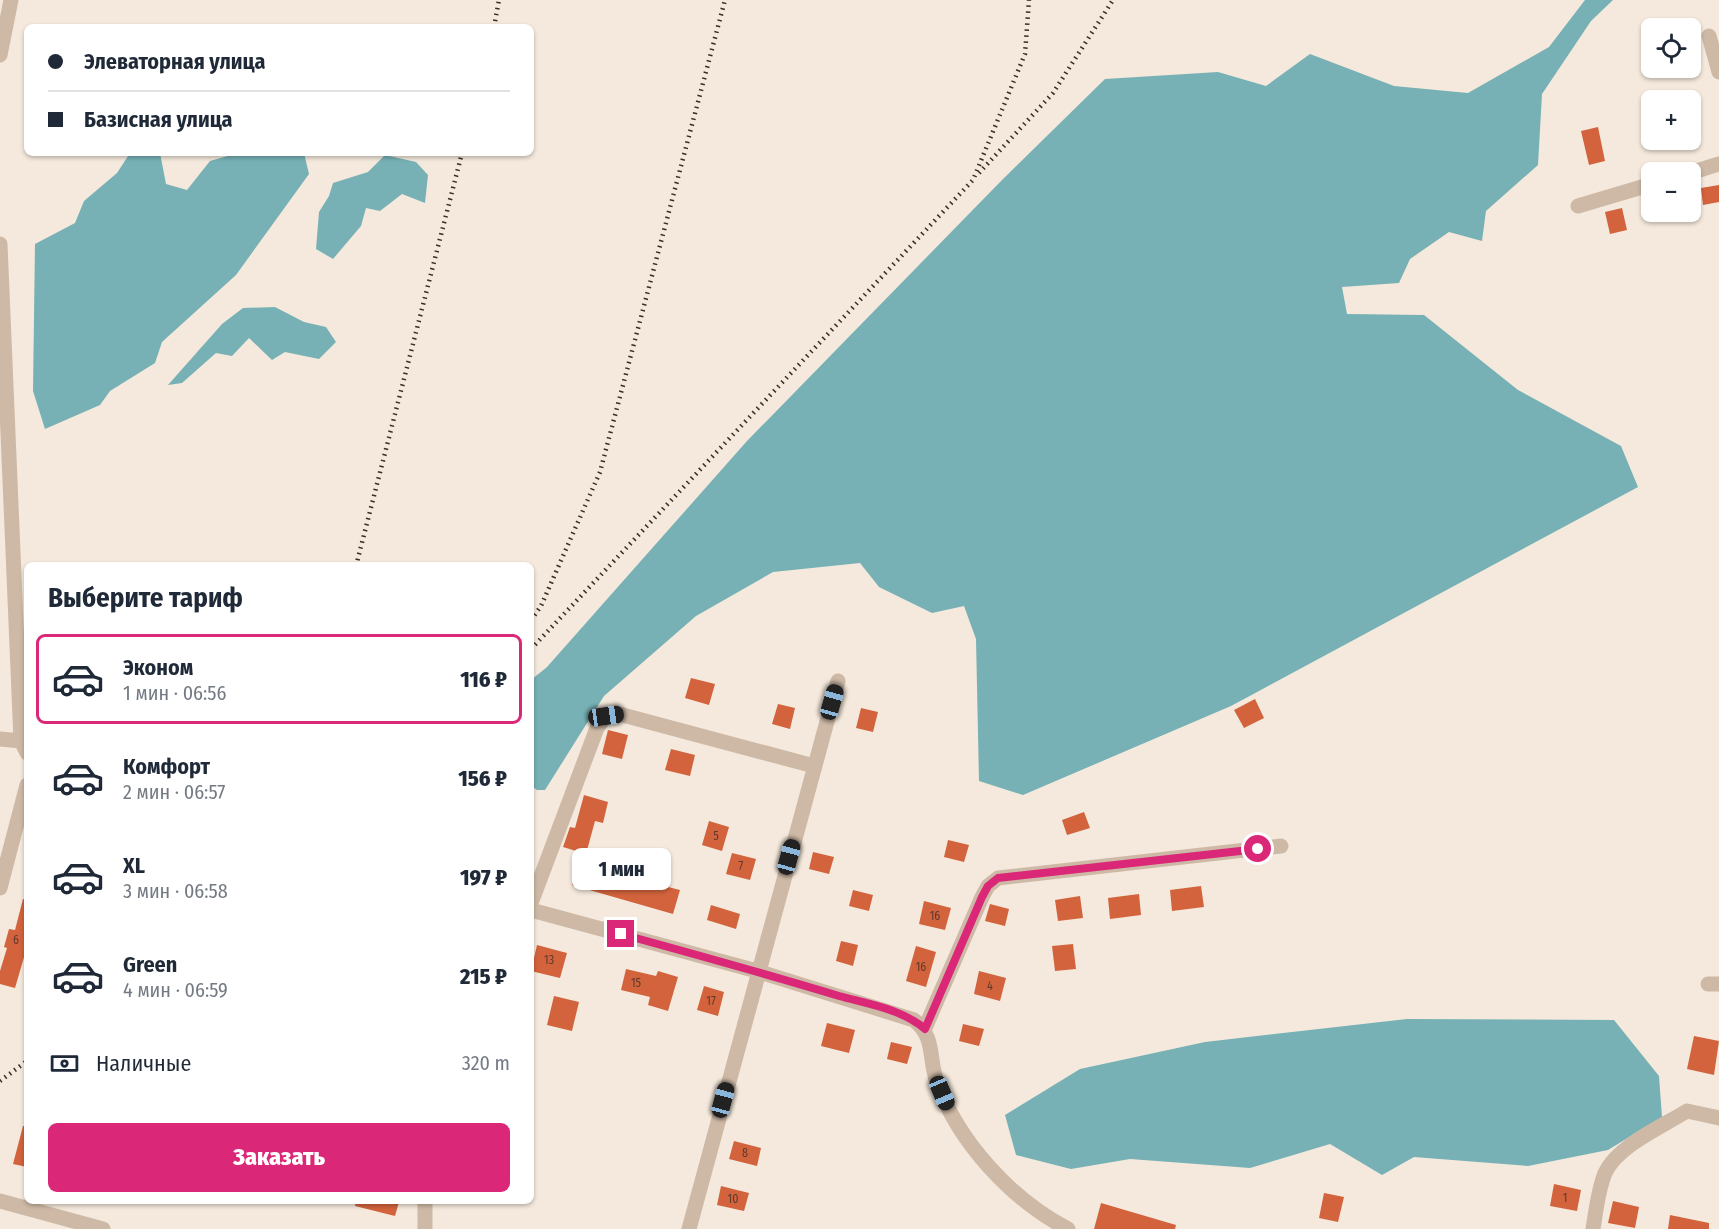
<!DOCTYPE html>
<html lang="ru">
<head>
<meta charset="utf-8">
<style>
	body { margin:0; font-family:"Fira Sans Condensed",sans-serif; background:#f6f6f7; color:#1f2937; height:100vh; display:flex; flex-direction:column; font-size:22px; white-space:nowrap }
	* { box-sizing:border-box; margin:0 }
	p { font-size:20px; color:#747a83 }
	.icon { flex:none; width:33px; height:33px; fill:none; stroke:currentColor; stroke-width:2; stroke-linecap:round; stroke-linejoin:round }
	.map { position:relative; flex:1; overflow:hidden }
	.drawer { position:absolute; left:24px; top:562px; width:510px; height:642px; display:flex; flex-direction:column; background:#fff; border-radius:9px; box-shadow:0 2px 4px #0004 }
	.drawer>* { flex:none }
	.guide { position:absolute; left:24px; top:24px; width:510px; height:132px; border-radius:9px; box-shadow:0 2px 4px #0004; display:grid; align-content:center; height:132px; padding:0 24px; background:#fff }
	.buttons { position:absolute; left:1641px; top:18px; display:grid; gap:12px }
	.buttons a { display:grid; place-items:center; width:60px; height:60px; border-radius:9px; background:#fff; box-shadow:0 2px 4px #0004; font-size:30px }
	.end { position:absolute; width:27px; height:27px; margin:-14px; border:8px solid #db2777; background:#fff; box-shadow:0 0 0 3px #fff }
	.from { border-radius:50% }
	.bubble { position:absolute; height:42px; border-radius:9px; background:#fff; box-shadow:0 2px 4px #0004; font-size:20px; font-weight:800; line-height:42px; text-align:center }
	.car { position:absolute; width:18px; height:36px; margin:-18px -9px; border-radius:8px; box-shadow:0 0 4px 2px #0007; background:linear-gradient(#222 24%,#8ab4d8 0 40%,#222 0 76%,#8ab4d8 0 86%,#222 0) }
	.guide b { display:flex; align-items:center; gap:21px; height:57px; font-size:22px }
	.guide b+b { border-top:2px solid #e0e1e3 }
	.guide i { width:15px; height:15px; background:#1f2937 }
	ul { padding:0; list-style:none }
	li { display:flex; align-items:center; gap:18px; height:90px; margin:0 12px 9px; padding:0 12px; border:3px solid transparent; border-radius:9px }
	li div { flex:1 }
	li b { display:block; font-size:22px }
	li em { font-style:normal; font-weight:800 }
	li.selected { border-color:#db2777 }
	li>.icon { width:54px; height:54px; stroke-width:1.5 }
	h2 { padding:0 24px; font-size:27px; line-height:72px }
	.pay { display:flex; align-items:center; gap:15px; height:66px; padding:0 24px; font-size:22px }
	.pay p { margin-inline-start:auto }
	.cta { display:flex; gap:12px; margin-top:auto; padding:12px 24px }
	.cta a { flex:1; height:69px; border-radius:9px; background:#db2777; color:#fff; font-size:24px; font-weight:800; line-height:69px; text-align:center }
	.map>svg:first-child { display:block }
	.water { fill:#77b1b5 }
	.building { fill:#d2633c }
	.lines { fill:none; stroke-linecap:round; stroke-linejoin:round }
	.street { stroke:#ceb9a6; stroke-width:15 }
	.rail { stroke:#392d28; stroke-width:4.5; stroke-dasharray:1.5 4.5; stroke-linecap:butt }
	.route { stroke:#db2777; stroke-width:8 }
	.labels { text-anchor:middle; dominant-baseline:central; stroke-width:6; stroke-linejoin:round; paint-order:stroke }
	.number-label { font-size:12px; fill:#5f3a2d }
</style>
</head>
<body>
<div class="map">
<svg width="1719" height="1229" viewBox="0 0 1719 1229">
	<rect width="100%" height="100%" fill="#f4e9dc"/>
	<path class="water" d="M 1585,0 L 1613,0 L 1591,21 L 1542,94 L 1538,165 L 1486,211 L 1482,241 L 1449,232 L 1410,259 L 1399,283 L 1342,287 L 1347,314 L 1424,315 L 1518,390 L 1621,446 L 1638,487 L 1231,706 L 1023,795 L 979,781 L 976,639 L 964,606 L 932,613 L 879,587 L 860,563 L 773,572 L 696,616 L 604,696 L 545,790 L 537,790 L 531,786 L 531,680 L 547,667 L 747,441 L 1003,179 L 1105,79 L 1218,72 L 1266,86 L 1310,54 L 1394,86 L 1468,93 L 1549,47 Z
		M 130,153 L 160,153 L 166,184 L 187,190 L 210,161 L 238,153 L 304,153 L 309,174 L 236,275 L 162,342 L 155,363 L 110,391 L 100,405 L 45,429 L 33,391 L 35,244 L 75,223 L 84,201 L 117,173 Z
		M 385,155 L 416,162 L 428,175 L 425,203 L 402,194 L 380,211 L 366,208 L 361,226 L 333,259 L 316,249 L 319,212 L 329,196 L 333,183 L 368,172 Z
		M 275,307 L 304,322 L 326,327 L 336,342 L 319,359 L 285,352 L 272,360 L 249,338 L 232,356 L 216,353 L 182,383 L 168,385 L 222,324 L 243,308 Z
		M 1407,1019 L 1614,1020 L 1659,1076 L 1662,1117 L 1608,1150 L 1528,1166 L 1414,1157 L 1382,1175 L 1330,1144 L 1250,1168 L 1130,1159 L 1071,1169 L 1016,1155 L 1005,1115 L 1080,1069 L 1205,1042 Z"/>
	<path class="building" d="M 1598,127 L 1605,161 L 1589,165 L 1581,131 Z
		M 1719,185 L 1719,202 L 1703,205 L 1701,188 Z
		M 1622,208 L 1627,230 L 1610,234 L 1605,212 Z
		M 691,678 L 715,684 L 709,705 L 685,698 Z
		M 1255,699 L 1264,718 L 1244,728 L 1234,710 Z
		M 778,704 L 795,708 L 790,729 L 772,724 Z
		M 861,708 L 878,712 L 873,732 L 856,728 Z
		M 608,730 L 628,735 L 622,759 L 602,754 Z
		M 671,749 L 695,755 L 690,776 L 665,770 Z
		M 584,795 L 608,802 L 603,823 L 595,821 L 586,854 L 563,847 L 570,827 L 575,828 Z
		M 1084,812 L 1090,828 L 1067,835 L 1062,820 Z
		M 709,821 L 729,827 L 722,851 L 702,845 Z
		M 948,840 L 969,845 L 964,862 L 944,857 Z
		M 813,852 L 834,857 L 829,874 L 809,869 Z
		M 732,853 L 756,859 L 750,880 L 726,874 Z
		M 578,864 L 680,890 L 673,914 L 572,885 Z
		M 1201,886 L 1204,907 L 1172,911 L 1170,890 Z
		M 853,890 L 873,895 L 869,911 L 849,906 Z
		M 1139,894 L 1141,915 L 1110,919 L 1108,898 Z
		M 1080,896 L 1083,918 L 1058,921 L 1055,900 Z
		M 23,899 L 27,900 L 27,947 L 15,988 L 0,984 L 0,971 L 7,948 L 4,947 L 9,929 L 15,930 Z
		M 924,901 L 951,908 L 945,930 L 919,924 Z
		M 990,904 L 1009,909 L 1005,926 L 985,921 Z
		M 711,905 L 740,914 L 736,929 L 707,920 Z
		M 841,941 L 858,945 L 853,966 L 836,961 Z
		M 1073,944 L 1076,969 L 1055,971 L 1052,946 Z
		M 537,945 L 567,953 L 560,978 L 531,971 Z
		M 916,946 L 936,952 L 926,987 L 906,981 Z
		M 626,969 L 656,976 L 658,971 L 678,977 L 668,1011 L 648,1005 L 650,997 L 621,990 Z
		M 979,971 L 1006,978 L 1000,1001 L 974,994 Z
		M 704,986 L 724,992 L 718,1016 L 697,1010 Z
		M 554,996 L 579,1002 L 572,1031 L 547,1025 Z
		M 827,1023 L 855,1030 L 849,1053 L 821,1046 Z
		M 963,1024 L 984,1029 L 979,1046 L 959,1041 Z
		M 1694,1036 L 1719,1041 L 1714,1075 L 1687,1069 Z
		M 891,1042 L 912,1047 L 907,1064 L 887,1059 Z
		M 23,1126 L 27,1126 L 27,1167 L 13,1164 Z
		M 734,1141 L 761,1148 L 757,1166 L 729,1159 Z
		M 1554,1184 L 1581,1190 L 1577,1211 L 1550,1206 Z
		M 721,1186 L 749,1193 L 744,1211 L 717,1205 Z
		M 1324,1193 L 1344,1197 L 1338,1222 L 1319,1218 Z
		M 1613,1201 L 1639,1207 L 1635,1228 L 1608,1223 Z
		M 356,1202 L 399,1202 L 395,1216 L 355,1206 Z
		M 1101,1203 L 1176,1225 L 1175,1229 L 1094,1229 Z
		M 1670,1215 L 1709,1223 L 1709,1229 L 1668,1229 Z"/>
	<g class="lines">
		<path class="street" d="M 1709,36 L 1719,72
			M 0,55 L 11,0
			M 1690,173 L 1719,164
			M 1578,206 L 1652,184
			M 0,244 L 21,741 L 27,753
			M 0,739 L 21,741
			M 0,888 L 27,785
			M 531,903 L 597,728 L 606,716 L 619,714 L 814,766
			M 531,910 L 757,971 L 914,1020 C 936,1038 928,1058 937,1082 C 958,1142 1012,1200 1068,1229
			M 1708,984 L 1719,984
			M 925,1028 L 982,897 L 988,886 L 998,878 L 1281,846
			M 0,1201 L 103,1229
			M 425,1229 L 425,1202
			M 689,1229 L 838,681
			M 1593,1229 C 1596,1211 1598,1190 1605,1173 C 1617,1146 1663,1126 1687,1111 L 1719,1118"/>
		<path class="rail" d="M 494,27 L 499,0
			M 979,173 L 1053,93 L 1113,0
			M 356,566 L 462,153
			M 531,620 L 541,606 L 600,472 L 725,0
			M 531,649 L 973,180 L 1025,54 L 1029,0
			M 0,1081 L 27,1061"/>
	</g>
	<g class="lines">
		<path class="route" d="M 621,934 C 694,954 767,974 839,996 C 868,1004 902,1009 925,1029 L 982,897 L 988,886 L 998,878 L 1258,849"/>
	</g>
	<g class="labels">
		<g class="number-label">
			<text x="716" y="836">5</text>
			<text x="741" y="866">7</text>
			<text x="935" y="916">16</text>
			<text x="16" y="940">6</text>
			<text x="549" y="960">13</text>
			<text x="921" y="967">16</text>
			<text x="636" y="983">15</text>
			<text x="990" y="986">4</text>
			<text x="711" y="1001">17</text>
			<text x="745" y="1153">8</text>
			<text x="1565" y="1198">1</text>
			<text x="733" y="1199">10</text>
		</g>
	</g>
</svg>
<div class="buttons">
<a><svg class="icon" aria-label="locate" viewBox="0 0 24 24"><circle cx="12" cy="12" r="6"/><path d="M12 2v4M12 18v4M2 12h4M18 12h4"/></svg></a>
<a>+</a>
<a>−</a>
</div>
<i class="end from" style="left:1258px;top:849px"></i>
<i class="end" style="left:621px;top:934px"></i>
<div class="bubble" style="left:572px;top:848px;width:99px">1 мин</div>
<i class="car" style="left:832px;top:702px;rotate:16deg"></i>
<i class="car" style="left:606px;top:716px;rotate:82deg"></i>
<i class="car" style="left:789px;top:857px;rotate:15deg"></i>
<i class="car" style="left:942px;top:1093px;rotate:157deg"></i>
<i class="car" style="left:723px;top:1100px;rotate:15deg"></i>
<div class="guide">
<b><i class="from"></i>Элеваторная улица</b>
<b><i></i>Базисная улица</b>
</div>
<section class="drawer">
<h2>Выберите тариф</h2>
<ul>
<li class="selected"><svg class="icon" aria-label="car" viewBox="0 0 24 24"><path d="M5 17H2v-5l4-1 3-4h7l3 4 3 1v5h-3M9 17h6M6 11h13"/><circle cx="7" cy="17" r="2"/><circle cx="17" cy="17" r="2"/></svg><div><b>Эконом</b><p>1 мин · 06:56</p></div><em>116 ₽</em></li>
<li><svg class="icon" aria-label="car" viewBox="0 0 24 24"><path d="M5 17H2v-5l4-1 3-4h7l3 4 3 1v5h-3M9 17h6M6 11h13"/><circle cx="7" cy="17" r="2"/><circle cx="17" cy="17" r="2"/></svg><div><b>Комфорт</b><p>2 мин · 06:57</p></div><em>156 ₽</em></li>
<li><svg class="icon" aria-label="car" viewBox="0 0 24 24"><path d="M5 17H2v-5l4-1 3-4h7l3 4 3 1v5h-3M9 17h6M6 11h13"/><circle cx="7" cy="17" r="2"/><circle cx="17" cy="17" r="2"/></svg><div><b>XL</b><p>3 мин · 06:58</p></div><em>197 ₽</em></li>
<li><svg class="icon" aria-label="car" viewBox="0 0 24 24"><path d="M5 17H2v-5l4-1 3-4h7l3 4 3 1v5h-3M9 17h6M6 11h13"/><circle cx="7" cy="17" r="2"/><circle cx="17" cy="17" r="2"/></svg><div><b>Green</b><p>4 мин · 06:59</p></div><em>215 ₽</em></li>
</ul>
<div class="pay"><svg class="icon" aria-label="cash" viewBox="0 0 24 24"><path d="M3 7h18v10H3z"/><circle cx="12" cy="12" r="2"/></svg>Наличные<p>320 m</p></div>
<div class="cta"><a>Заказать</a></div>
</section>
</div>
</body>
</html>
